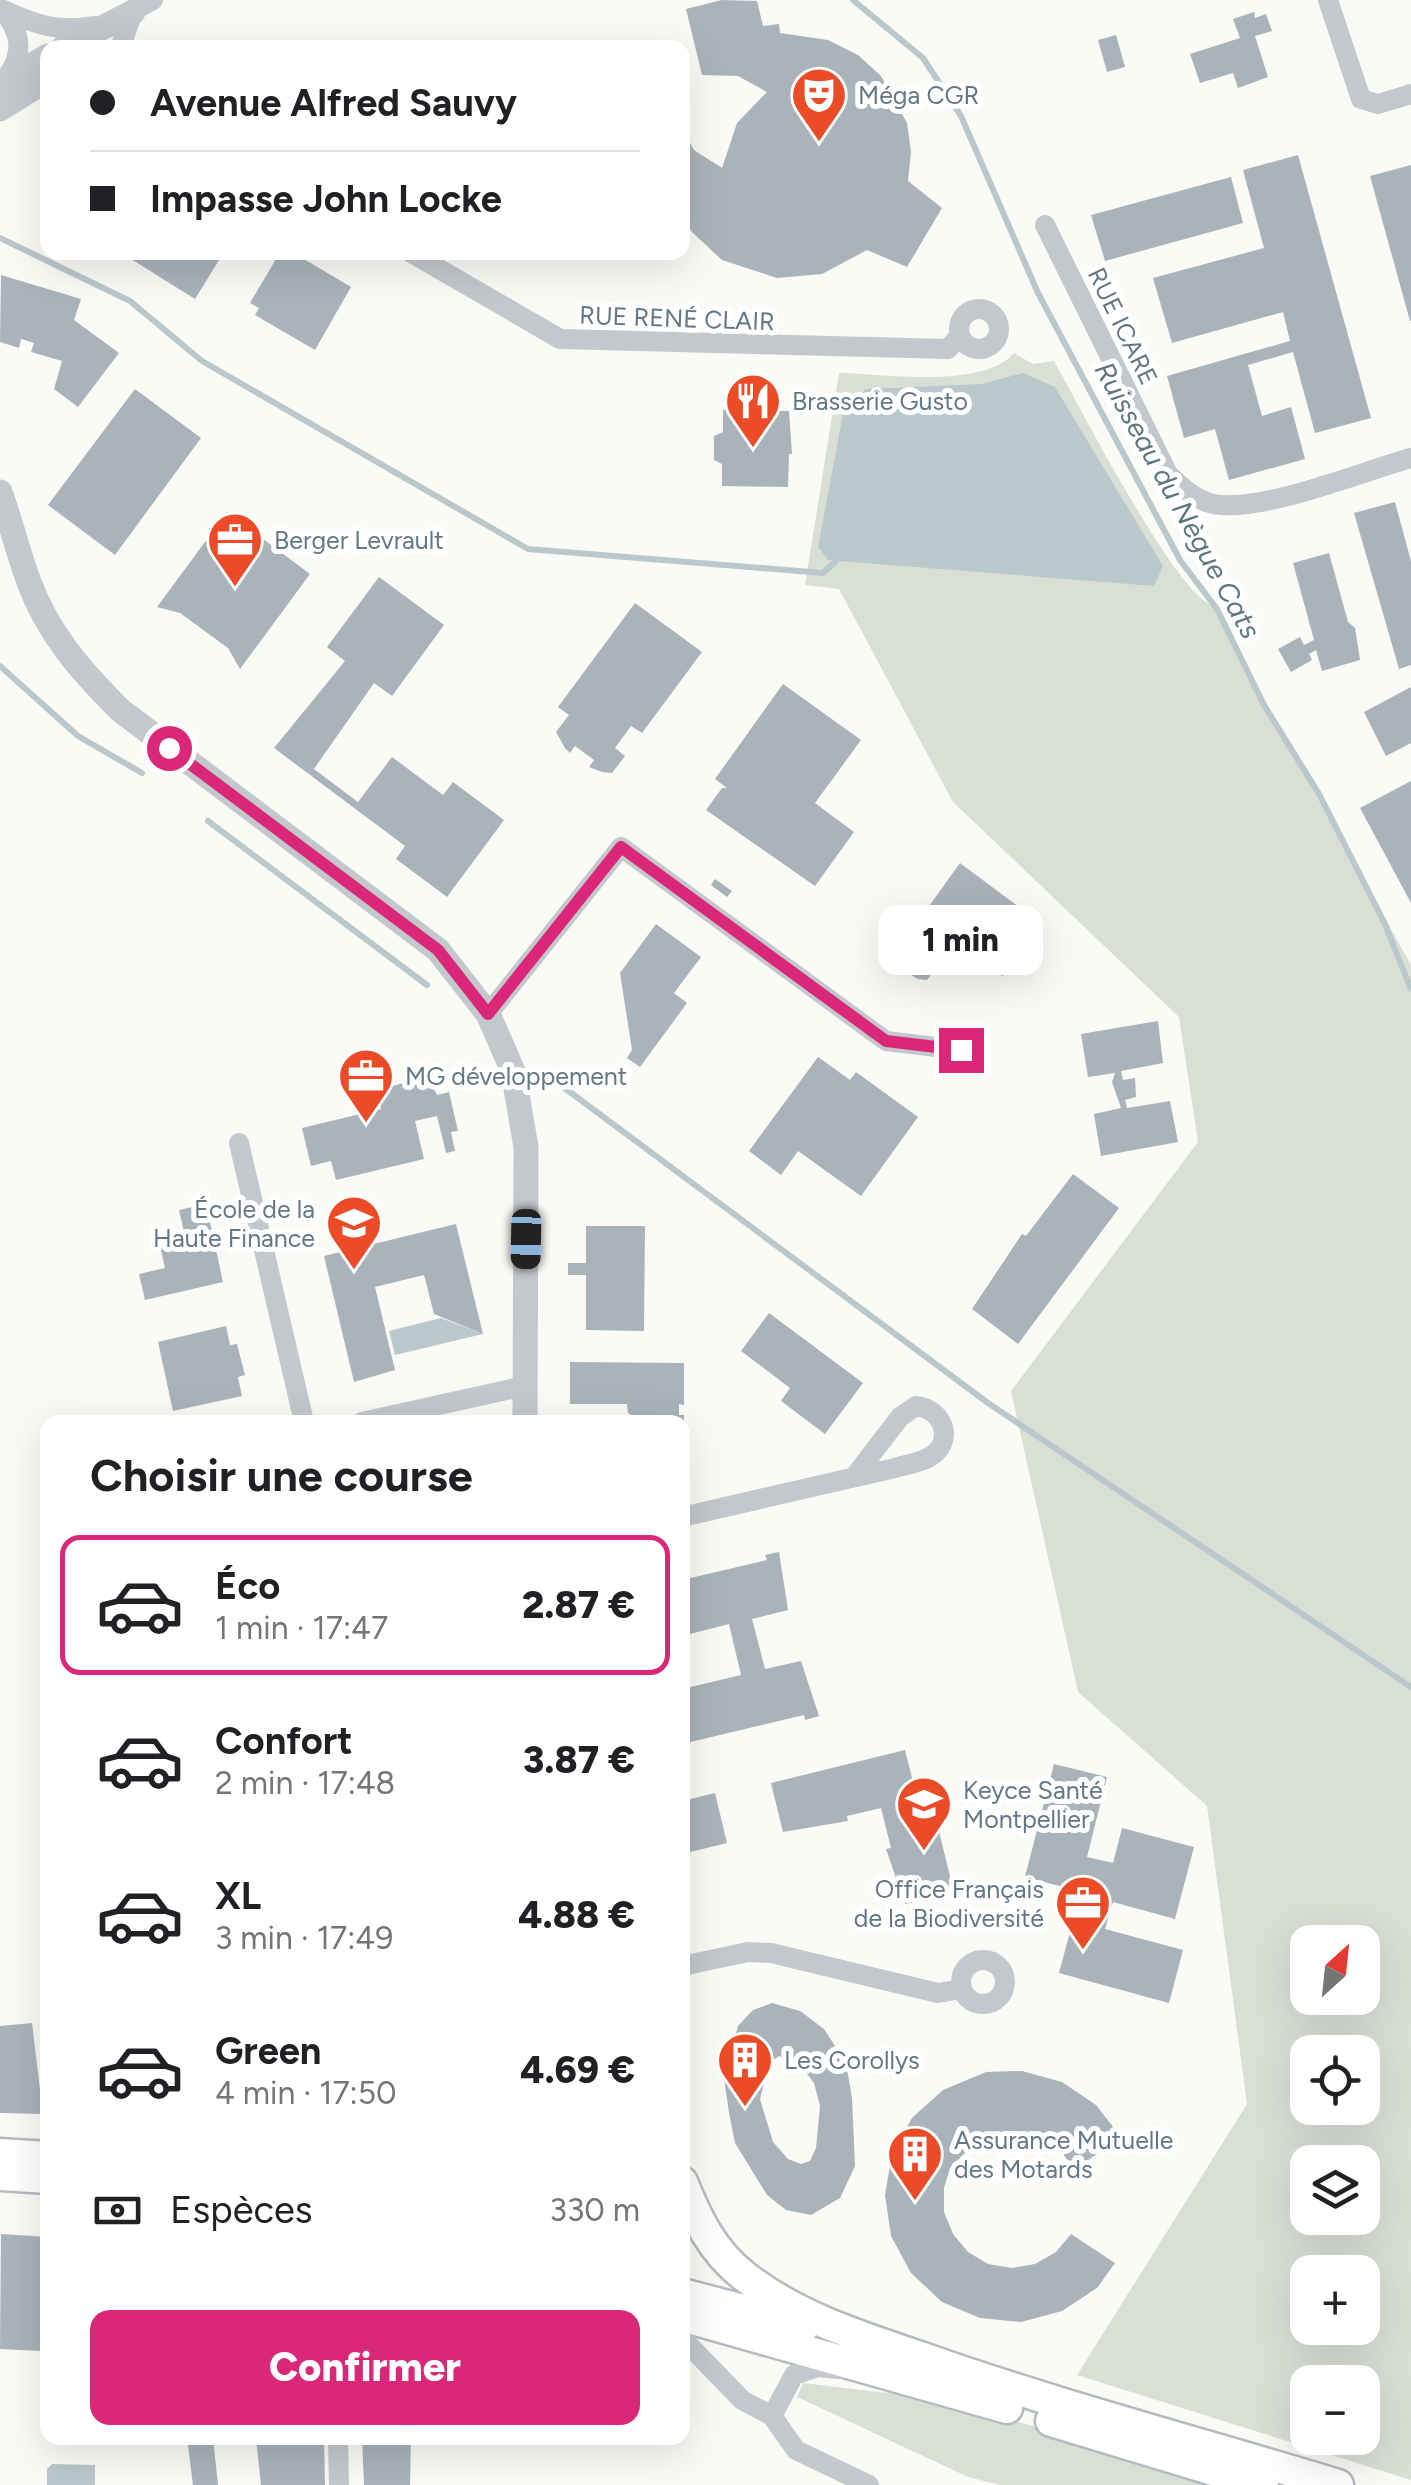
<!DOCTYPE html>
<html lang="fr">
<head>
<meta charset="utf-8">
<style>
	body { margin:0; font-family:Figtree,sans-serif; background:#f6f6f6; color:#202124; height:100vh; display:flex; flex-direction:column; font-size:38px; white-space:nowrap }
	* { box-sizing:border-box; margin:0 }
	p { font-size:32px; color:#757577 }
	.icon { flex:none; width:55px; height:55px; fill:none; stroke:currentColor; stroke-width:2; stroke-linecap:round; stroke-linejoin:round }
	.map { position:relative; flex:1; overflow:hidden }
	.drawer { position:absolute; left:40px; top:1415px; width:650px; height:1030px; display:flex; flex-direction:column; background:#fff; border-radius:20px; box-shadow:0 10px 40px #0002 }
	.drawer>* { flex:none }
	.banner { position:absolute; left:40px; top:40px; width:650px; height:220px; border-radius:20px; box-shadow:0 10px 40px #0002; display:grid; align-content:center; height:220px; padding:0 50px; background:#fff }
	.needle { width:65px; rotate:27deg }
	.controls { position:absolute; left:1290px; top:1925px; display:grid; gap:20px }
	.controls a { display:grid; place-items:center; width:90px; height:90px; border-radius:20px; background:#fff; box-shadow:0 10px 40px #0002; font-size:50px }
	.end { position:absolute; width:45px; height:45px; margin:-22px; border:12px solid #db2777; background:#fff; box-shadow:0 0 0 5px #fff }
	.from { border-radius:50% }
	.bubble { position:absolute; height:70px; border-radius:20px; background:#fff; box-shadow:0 10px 40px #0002; font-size:32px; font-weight:800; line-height:70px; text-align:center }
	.car { position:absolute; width:30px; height:60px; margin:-30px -15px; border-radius:12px; box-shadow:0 0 8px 2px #0007; background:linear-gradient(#222 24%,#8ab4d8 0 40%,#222 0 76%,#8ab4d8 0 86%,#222 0) }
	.banner b { display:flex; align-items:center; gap:35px; height:95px; font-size:38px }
	.banner b+b { border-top:2px solid #e0e0e0 }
	.banner i { width:25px; height:25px; background:#202124 }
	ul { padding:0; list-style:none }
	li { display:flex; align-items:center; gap:30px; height:140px; margin:0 20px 15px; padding:0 30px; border:5px solid transparent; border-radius:20px }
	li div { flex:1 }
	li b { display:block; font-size:38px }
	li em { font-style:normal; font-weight:800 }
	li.on { border-color:#db2777 }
	li>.icon { width:90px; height:90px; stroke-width:1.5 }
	h2 { padding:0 50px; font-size:45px; line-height:120px }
	.pay { display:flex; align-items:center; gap:25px; height:110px; padding:0 50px; font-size:38px }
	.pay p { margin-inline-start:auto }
	.button { display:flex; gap:20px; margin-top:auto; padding:20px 50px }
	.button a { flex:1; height:115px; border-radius:20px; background:#db2777; color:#fff; font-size:40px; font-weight:800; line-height:115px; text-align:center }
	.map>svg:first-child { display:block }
	.green { fill:#dadfd6; fill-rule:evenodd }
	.water { fill:#bac8cb }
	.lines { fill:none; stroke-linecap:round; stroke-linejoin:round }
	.stream { stroke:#bac8cb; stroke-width:6 }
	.building { fill:#a9b3b9; fill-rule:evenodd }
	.secondary-casing { stroke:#b5bcc1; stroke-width:35 }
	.minor { stroke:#c3c8cc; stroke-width:20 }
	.tertiary { stroke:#c3c8cc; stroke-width:25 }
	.secondary { stroke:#fff; stroke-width:30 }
	.route { stroke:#db2777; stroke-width:12 }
	.labels { text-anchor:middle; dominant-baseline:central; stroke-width:10; stroke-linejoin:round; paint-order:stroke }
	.poi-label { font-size:25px; fill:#637784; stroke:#fff; text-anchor:start }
	.street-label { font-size:25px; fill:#637784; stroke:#fff }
	.water-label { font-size:28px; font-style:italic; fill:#5e767d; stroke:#fff }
</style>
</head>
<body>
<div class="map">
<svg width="1411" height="2485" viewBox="0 0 1411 2485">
	<rect width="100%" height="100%" fill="#fafaf7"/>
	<path class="green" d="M 1014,353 L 1033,364 L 1054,361 C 1079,405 1175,593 1212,605 L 1411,965 L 1411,2480 L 1077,2375 L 1247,2104 L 1207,1806 L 1078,1692 L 1011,1391 L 1198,1142 L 1179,1017 L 953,802 L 839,589 L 805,585 L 839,373 C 883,374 984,389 1014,353 ZM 1308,1942 L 1362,1942 L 1362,1998 L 1308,1998 ZM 1308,2052 L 1362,2052 L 1362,2108 L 1308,2108 ZM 1308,2162 L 1362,2162 L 1362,2218 L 1308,2218 ZM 1308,2272 L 1362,2272 L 1362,2328 L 1308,2328 ZM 1308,2382 L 1362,2382 L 1362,2438 L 1308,2438 Z
		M 803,2383 L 939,2399 L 1238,2485 L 1000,2485 L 968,2477 L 797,2397 Z"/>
	<path class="water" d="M 1023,373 L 1055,387 L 1163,566 L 1154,586 L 828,560 L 818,547 L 845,403 L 867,389 L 982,384 Z
		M 441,1318 L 483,1334 L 395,1355 L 389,1331 Z
		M 52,2464 L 95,2465 L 95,2485 L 47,2485 L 47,2469 Z"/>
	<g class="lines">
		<path class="stream" d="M 853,0 L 923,58 L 961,116 L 1038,293 L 1180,560 L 1217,609 L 1264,705 L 1319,794 L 1384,922 L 1411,989
			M 0,238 L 130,301 L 202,361 L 528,549 L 823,573 L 836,561
			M 0,666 L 78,736 L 142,773
			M 208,821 L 427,985
			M 543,1072 L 988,1403 L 1411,1687"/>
	</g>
	<path class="building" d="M 722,0 L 757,1 L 763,26 L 779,24 L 780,33 L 828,40 L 858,55 L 881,76 L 907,123 L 911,152 L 908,181 L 942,208 L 907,267 L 867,250 L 822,274 L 777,278 L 722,260 L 692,232 L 682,219 L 682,129 L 694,150 L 722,168 L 737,123 L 767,92 L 738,76 L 702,75 L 686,9 Z
		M 1254,12 L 1255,18 L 1266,14 L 1272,31 L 1255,36 L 1268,77 L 1238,88 L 1233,73 L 1200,83 L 1190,54 L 1240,38 L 1233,19 Z
		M 1116,35 L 1125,67 L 1107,72 L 1098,40 Z
		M 1298,155 L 1371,418 L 1315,433 L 1293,352 L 1248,365 L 1262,416 L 1291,407 L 1305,459 L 1229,480 L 1215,429 L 1184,438 L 1167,376 L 1290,341 L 1283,312 L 1172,343 L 1153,278 L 1264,248 L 1243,170 Z
		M 1411,165 L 1411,321 L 1410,321 L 1370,176 Z
		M 1231,177 L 1243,223 L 1105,261 L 1091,215 Z
		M 112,252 L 224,252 L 195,299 L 123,254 L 120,257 Z
		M 292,252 L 351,287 L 315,350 L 255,315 L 259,308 L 250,303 L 279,254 L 287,259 Z
		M 1,275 L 81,299 L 74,320 L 119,353 L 78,407 L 54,389 L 62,361 L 31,352 L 34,343 L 21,339 L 19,348 L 0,342 Z
		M 135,389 L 201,438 L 115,555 L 48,505 Z
		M 723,410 L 789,411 L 792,454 L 789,454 L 788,487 L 722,486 L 722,464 L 714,460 L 714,436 L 723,432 Z
		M 1395,502 L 1411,561 L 1411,665 L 1399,669 L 1354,513 Z
		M 227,512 L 310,574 L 240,669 L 228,648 L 180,613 L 157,607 Z
		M 1329,553 L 1348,622 L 1355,628 L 1360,660 L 1322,671 L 1316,650 L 1309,654 L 1312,660 L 1291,672 L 1278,649 L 1300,637 L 1304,645 L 1314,640 L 1293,563 Z
		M 379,577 L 444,625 L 392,696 L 374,683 L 314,769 L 358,802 L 392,757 L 443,795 L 453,782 L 504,820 L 447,897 L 396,859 L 405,846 L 274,748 L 345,661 L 327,647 Z
		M 635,603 L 702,652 L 642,733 L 631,726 L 615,748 L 625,756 L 612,773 L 602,772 L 589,767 L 594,760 L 575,746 L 570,753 L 565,748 L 556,732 L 569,715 L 558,707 Z
		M 783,684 L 861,740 L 815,803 L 854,832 L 815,886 L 706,810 L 722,788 L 727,788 L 715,779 Z
		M 1411,687 L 1411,743 L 1386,756 L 1364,712 Z
		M 1411,781 L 1411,903 L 1360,808 Z
		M 960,863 L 1038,921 L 1041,942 L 1028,965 L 1002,976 L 956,941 L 927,980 L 918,979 L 899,968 L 894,955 Z
		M 715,879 L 732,891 L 727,897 L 711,885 Z
		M 656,924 L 701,957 L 674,993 L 687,1003 L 640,1067 L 627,1058 L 632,1050 L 620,973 Z
		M 1158,1021 L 1163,1063 L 1121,1071 L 1123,1080 L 1135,1078 L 1136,1097 L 1125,1100 L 1127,1108 L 1170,1101 L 1178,1142 L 1101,1156 L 1094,1114 L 1121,1108 L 1112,1082 L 1115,1073 L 1088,1077 L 1081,1034 Z
		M 818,1057 L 850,1080 L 856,1072 L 918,1117 L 861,1196 L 798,1151 L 781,1175 L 749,1151 Z
		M 417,1074 L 419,1079 L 428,1077 L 437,1095 L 449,1092 L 458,1131 L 451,1132 L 455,1151 L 446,1153 L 437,1116 L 415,1121 L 424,1159 L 336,1180 L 331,1161 L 311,1166 L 302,1128 L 381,1109 L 377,1090 L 412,1081 L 411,1075 Z
		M 1073,1174 L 1119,1208 L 1018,1344 L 972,1309 L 1022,1234 L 1026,1236 Z
		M 206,1204 L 223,1282 L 145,1300 L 139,1274 L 165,1268 L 159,1242 L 185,1236 L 179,1210 Z
		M 456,1224 L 483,1334 L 434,1314 L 424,1275 L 375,1287 L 395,1370 L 354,1382 L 324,1256 Z
		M 586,1226 L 645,1226 L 644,1331 L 586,1330 L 586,1275 L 568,1275 L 568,1263 L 586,1263 Z
		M 769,1313 L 863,1383 L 825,1434 L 781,1401 L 790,1388 L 741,1351 Z
		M 226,1326 L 230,1345 L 237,1344 L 245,1375 L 238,1377 L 242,1396 L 173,1411 L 158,1342 Z
		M 570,1362 L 684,1363 L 684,1405 L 679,1404 L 679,1415 L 684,1415 L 684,1422 L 642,1422 L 628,1413 L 627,1404 L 570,1404 Z
		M 779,1552 L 788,1610 L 752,1619 L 765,1669 L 801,1661 L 819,1716 L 805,1720 L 804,1715 L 682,1744 L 682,1689 L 741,1675 L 729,1624 L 682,1636 L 682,1580 L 767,1560 L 765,1555 Z
		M 905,1750 L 917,1797 L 930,1794 L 954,1893 L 905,1904 L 886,1849 L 891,1848 L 881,1808 L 847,1816 L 848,1821 L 783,1832 L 771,1783 Z
		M 1054,1764 L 1107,1777 L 1087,1857 L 1113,1863 L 1122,1828 L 1194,1847 L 1175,1919 L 1113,1902 L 1105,1929 L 1183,1950 L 1169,2003 L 1059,1973 L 1073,1921 L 1089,1926 L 1099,1890 L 1080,1885 L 1078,1891 L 1025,1877 Z
		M 715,1793 L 727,1843 L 682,1854 L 682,1801 Z
		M 772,2003 L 800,2011 L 824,2029 L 846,2063 L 852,2098 L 855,2166 L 840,2198 L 811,2215 L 786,2210 L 767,2195 L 735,2143 L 729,2113 L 724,2078 L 738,2026 L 753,2010 ZM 779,2056 L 801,2066 L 814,2083 L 820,2106 L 816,2148 L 810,2161 L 801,2164 L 788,2159 L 773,2142 L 760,2099 L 769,2063 Z
		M 32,2023 L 43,2114 L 0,2113 L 0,2026 Z
		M 1022,2071 L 1062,2082 L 1096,2105 L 1121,2137 L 1074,2170 L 1062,2152 L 1024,2131 L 981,2137 L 950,2168 L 944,2188 L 944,2212 L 953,2234 L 968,2252 L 988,2264 L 1012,2268 L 1035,2264 L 1056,2252 L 1071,2234 L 1115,2263 L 1097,2288 L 1062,2311 L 1021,2322 L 980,2318 L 942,2302 L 911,2273 L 891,2236 L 885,2195 L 892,2154 L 912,2118 L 943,2090 L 986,2072 Z
		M 1,2234 L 48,2237 L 48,2311 L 42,2310 L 41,2351 L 0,2349 Z
		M 187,2438 L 213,2438 L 218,2485 L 193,2485 Z
		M 256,2438 L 324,2438 L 325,2485 L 261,2485 Z
		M 362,2438 L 411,2438 L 410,2485 L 364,2485 Z"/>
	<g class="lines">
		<g class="secondary-casing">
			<path id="secondary" d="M 0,2154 L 48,2157
				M 0,2175 L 48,2178
				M 682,2182 C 697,2219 712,2251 744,2276 C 796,2317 861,2337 923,2358 C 1059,2406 1200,2443 1338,2485
				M 682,2294 L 804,2326
				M 682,2316 L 1007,2408
				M 1051,2421 L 1263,2485"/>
		</g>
		<path class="minor" d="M 1328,0 L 1361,99 L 1378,104 L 1411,94
			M 1,9 C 34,24 58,33 94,26
			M 2,10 C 24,35 23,56 4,81
			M 122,16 L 153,0
			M 120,48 L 133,12
			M 1045,225 L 1168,474 C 1184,489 1199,504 1221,505 C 1270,509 1361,472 1411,458
			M 410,252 L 560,339 L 948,349 L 960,335
			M959 329a20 20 0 1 1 40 0a20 20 0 1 1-40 0Z
			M 488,1014 L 621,847 L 886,1041 L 961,1050
			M 239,1143 L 304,1422
			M 362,1422 L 525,1386
			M 682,1517 L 895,1468 C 905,1465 918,1463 928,1458 C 956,1443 944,1409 916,1406 L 900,1417 L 854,1477
			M961 1982a22 22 0 1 1 44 0a22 22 0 1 1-44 0Z
			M 682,1966 L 748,1952 L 771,1953 L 938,1993 L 962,1989
			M 682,2338 L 742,2400 L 772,2416 L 796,2450 L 869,2485
			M 772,2416 L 794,2375 L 817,2367 L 839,2369
			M 338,2438 L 339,2485"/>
		<path class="tertiary" d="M 63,48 L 133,12
			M 0,84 L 48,56
			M 0,109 L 48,79
			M 0,492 C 11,522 18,553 29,582 C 48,634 82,672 120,710 L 438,950 L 488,1014 L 513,1071 L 526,1147 L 525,1422"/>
		<use href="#secondary" class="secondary"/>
	</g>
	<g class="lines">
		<path class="route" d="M 169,748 L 438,950 L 488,1014 L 621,847 L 886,1041 L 961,1050"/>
	</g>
	<defs>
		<g id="theatre-pin" transform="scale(2.875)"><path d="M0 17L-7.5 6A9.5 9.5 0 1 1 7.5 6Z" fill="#eb4b26" stroke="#fff"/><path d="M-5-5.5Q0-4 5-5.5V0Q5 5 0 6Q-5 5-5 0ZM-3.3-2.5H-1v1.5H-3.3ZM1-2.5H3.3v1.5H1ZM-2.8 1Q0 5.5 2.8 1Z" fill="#fff"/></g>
		<g id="restaurant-pin" transform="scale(2.875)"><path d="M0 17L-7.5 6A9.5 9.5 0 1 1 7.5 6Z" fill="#eb4b26" stroke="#fff"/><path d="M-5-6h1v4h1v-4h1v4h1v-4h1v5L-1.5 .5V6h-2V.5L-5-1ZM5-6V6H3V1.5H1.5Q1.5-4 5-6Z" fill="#fff"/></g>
		<g id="office-pin" transform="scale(2.875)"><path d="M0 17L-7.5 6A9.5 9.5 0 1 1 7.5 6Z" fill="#eb4b26" stroke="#fff"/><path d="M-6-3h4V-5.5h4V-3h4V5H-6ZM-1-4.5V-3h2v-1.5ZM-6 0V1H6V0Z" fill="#fff"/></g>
		<g id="university-pin" transform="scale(2.875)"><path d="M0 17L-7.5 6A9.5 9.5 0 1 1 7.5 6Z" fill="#eb4b26" stroke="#fff"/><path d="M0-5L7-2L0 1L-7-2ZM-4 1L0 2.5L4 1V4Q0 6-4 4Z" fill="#fff"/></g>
		<g id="building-pin" transform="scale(2.875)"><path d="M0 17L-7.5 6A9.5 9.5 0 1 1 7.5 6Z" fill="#eb4b26" stroke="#fff"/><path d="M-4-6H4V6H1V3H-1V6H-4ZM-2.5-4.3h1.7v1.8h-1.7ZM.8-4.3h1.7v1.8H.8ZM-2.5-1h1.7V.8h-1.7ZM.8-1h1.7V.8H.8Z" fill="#fff"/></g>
	</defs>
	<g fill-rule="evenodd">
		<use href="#theatre-pin" x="819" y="95"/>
		<use href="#restaurant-pin" x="753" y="401"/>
		<use href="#office-pin" x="235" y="540"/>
		<use href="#office-pin" x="366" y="1076"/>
		<use href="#university-pin" x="354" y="1223"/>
		<use href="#university-pin" x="924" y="1804"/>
		<use href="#office-pin" x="1083" y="1903"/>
		<use href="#building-pin" x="745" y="2060"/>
		<use href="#building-pin" x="915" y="2154"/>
	</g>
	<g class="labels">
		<g class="poi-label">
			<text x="858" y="95">Méga CGR</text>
			<text x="792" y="401">Brasserie Gusto</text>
			<text x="274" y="540">Berger Levrault</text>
			<text x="405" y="1076">MG développement</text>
			<text x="315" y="1209" text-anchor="end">École de la<tspan x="315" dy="29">Haute Finance</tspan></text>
			<text x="963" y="1790">Keyce Santé<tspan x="963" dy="29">Montpellier</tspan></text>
			<text x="1044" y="1889" text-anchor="end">Office Français<tspan x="1044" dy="29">de la Biodiversité</tspan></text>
			<text x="784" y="2060">Les Corollys</text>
			<text x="954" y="2140">Assurance Mutuelle<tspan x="954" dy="29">des Motards</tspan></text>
		</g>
		<g class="street-label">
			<text transform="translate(677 318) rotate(2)">RUE RENÉ CLAIR</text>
			<text transform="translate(1123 326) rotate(64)">RUE ICARE</text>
		</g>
		<g class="water-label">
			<text transform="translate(1178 500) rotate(61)">Ruisseau du Nègue Cats</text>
		</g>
	</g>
</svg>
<div class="controls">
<a><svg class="needle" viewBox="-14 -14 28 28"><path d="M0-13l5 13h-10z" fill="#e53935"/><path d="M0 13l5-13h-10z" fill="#757577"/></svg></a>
<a><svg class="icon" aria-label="locate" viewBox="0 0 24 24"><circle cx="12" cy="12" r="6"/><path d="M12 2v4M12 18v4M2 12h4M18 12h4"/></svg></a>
<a><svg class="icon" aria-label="layers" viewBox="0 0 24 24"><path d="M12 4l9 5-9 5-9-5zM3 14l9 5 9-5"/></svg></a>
<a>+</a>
<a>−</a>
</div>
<i class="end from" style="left:169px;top:748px"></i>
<i class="end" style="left:961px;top:1050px"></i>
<div class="bubble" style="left:878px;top:905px;width:165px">1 min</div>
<i class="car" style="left:526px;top:1239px;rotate:181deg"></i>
<div class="banner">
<b><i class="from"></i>Avenue Alfred Sauvy</b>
<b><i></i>Impasse John Locke</b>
</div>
<section class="drawer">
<h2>Choisir une course</h2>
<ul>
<li class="on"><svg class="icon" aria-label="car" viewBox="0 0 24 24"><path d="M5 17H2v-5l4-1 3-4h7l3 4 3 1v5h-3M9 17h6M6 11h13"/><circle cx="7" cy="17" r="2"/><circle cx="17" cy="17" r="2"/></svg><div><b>Éco</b><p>1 min · 17:47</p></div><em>2.87 €</em></li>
<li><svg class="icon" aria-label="car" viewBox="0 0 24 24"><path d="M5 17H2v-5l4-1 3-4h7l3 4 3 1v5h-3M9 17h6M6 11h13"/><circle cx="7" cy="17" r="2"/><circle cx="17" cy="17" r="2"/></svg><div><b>Confort</b><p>2 min · 17:48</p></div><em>3.87 €</em></li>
<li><svg class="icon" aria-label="car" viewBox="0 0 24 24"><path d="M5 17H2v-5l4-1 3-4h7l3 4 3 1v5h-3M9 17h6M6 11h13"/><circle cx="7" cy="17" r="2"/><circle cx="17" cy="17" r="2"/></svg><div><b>XL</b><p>3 min · 17:49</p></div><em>4.88 €</em></li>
<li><svg class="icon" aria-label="car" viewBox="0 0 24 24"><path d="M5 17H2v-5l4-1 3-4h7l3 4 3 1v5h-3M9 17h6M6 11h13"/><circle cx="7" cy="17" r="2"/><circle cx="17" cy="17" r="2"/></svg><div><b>Green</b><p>4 min · 17:50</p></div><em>4.69 €</em></li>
</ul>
<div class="pay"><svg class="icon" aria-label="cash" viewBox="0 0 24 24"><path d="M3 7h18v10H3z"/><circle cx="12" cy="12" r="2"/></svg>Espèces<p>330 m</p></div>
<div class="button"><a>Confirmer</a></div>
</section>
</div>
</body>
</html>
